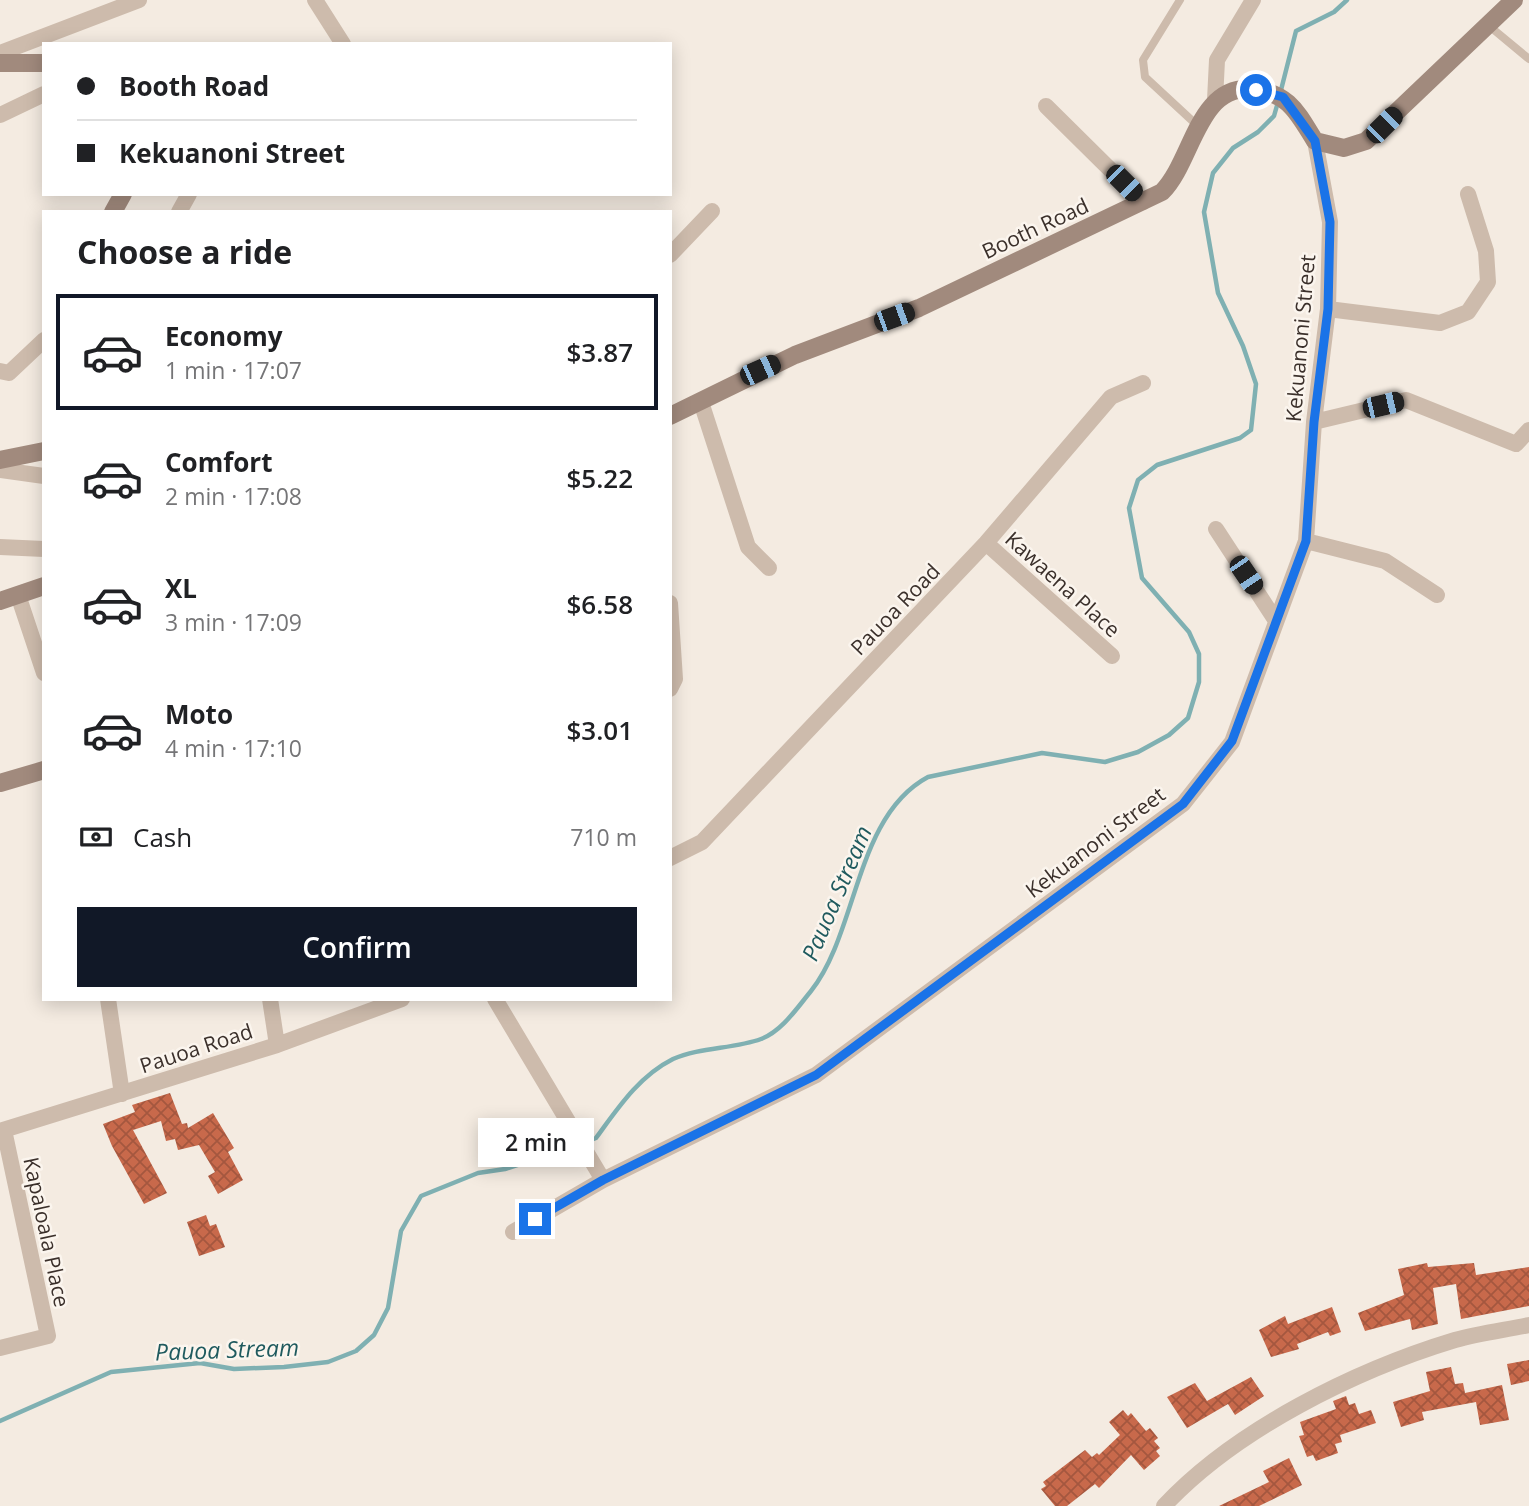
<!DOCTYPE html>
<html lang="en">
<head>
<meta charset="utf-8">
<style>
	body { margin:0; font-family:"Open Sans",sans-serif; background:#f2f2f2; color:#202124; height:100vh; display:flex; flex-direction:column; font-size:26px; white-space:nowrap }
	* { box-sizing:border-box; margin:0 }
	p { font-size:23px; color:#757577 }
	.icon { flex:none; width:38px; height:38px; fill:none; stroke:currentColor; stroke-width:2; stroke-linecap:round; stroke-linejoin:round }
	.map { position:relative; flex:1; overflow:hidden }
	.sheet { position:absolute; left:42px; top:210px; width:630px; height:791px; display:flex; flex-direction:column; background:#fff; border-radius:0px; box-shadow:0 4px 18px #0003 }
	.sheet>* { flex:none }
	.guide { position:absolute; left:42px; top:42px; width:630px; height:154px; border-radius:0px; box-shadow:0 4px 18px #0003; display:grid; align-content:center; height:154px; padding:0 35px; background:#fff }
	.end { position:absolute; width:32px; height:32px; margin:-16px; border:9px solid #1a73e8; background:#fff; box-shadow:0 0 0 4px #fff }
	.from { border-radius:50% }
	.bubble { position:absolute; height:49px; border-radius:0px; background:#fff; box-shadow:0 4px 18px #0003; font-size:23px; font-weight:600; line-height:49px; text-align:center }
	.car { position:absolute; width:21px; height:42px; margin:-21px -10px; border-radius:9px; box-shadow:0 0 5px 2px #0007; background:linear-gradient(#222 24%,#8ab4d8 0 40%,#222 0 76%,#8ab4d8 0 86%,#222 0) }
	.guide b { display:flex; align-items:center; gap:24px; height:66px; font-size:26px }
	.guide b+b { border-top:2px solid #e0e0e0 }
	.guide i { width:18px; height:18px; background:#202124 }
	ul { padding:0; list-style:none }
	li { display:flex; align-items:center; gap:21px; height:116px; margin:0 14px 10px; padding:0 21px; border:4px solid transparent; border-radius:0px }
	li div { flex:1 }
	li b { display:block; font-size:26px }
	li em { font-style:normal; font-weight:600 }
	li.active { border-color:#111827 }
	li>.icon { width:63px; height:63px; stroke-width:1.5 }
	h2 { padding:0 35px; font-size:32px; line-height:84px }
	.pay { display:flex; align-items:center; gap:18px; height:77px; padding:0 35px; font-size:26px }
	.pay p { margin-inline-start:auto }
	.action { display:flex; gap:14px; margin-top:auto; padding:14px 35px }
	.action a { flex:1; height:80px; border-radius:0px; background:#111827; color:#fff; font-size:28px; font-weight:600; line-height:80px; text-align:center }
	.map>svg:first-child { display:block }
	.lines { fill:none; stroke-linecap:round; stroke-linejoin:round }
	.stream { stroke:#7fb0b2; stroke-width:4.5 }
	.building { fill:url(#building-cross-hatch) }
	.lane { stroke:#cdbbac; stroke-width:8 }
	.street { stroke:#cdbbac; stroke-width:16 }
	.secondary { stroke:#a18a7d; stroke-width:18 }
	.route { stroke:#1a73e8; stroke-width:9 }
	.labels { text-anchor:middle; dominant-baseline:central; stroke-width:5; stroke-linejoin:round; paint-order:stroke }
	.street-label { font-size:21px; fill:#3b302b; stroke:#fbf5ee }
	.water-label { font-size:23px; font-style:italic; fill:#1f5a5e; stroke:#fbf5ee }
</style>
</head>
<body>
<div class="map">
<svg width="1529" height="1506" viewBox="0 0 1529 1506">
	<defs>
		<pattern id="building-cross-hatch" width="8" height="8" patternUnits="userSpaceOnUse" patternTransform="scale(1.75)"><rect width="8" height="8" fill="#c8694b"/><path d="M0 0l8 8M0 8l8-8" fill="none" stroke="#a4573f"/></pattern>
	</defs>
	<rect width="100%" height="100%" fill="#f4ebe1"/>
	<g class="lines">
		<path class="stream" d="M 1280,94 L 1296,31 L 1334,12 L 1347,0
			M 586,1142 L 596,1138 C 618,1108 639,1076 673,1059 C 700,1047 734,1049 761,1039 C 782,1031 797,1008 811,991 C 858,932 855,816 928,777 L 1042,753 L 1105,762 L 1138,752 L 1169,735 L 1188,718 L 1199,682 L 1199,654 L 1189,632 L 1142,578 L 1129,508 L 1138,480 L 1157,465 L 1240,438 L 1251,430 L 1256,384 L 1243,346 L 1218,293 L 1204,212 L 1213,173 L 1233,148 L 1258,132 L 1274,116 L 1278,102
			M 0,1421 L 111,1372 L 200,1363 L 234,1369 L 284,1367 L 328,1362 L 356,1351 L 374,1335 L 388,1308 L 401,1231 L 421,1196 L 478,1173 L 505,1169 L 578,1145"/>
	</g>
	<path class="building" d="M 170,1093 L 182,1124 L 187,1123 L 188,1128 L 213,1113 L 234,1148 L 228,1152 L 243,1180 L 218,1194 L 208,1176 L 215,1172 L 199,1145 L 178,1150 L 175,1139 L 166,1141 L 161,1121 L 133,1130 L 167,1193 L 144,1204 L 112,1146 L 103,1124 L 135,1112 L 132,1105 Z
		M 206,1215 L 210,1226 L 216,1224 L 225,1247 L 199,1256 L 187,1222 Z
		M 1427,1263 L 1428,1267 L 1474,1263 L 1476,1275 L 1529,1267 L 1529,1306 L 1461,1319 L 1456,1284 L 1433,1288 L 1438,1324 L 1412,1330 L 1410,1319 L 1365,1331 L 1358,1313 L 1404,1295 L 1398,1269 Z
		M 1332,1307 L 1341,1332 L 1330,1336 L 1328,1332 L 1297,1344 L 1299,1349 L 1271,1357 L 1259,1330 L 1285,1316 L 1288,1324 Z
		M 1529,1360 L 1529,1381 L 1511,1385 L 1507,1364 Z
		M 1451,1367 L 1455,1384 L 1463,1383 L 1465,1393 L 1502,1385 L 1509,1420 L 1480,1425 L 1476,1402 L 1422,1412 L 1424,1420 L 1401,1427 L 1393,1402 L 1430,1391 L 1426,1372 Z
		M 1251,1377 L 1264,1396 L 1235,1415 L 1228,1404 L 1187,1428 L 1167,1397 L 1195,1383 L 1207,1401 Z
		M 1346,1396 L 1349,1405 L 1355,1403 L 1359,1414 L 1371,1410 L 1376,1423 L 1340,1435 L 1342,1442 L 1335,1444 L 1338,1453 L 1316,1461 L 1313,1455 L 1307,1457 L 1299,1436 L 1304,1435 L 1300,1422 L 1336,1409 L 1333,1401 Z
		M 1123,1410 L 1128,1416 L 1131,1413 L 1146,1431 L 1150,1428 L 1158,1438 L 1154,1441 L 1160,1448 L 1156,1451 L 1160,1456 L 1144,1470 L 1131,1455 L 1099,1488 L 1095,1484 L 1067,1506 L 1055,1506 L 1041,1489 L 1046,1486 L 1043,1482 L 1085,1450 L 1092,1457 L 1097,1453 L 1099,1455 L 1120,1435 L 1109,1422 Z
		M 1289,1458 L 1302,1485 L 1259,1506 L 1219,1506 L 1269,1482 L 1263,1471 Z"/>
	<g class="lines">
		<path class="lane" d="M 1180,0 L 1143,60 L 1145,77 L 1199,127
			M 1488,25 L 1529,59"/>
		<path class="street" d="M 315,0 L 343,44
			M 0,53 L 139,0
			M 1215,100 L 1217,60 L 1253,0
			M 1046,106 L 1143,202
			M 0,115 L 44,94
			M 179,212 L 189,194
			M 670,255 L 712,211
			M 1328,309 L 1440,323 L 1468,312 L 1488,282 L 1486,251 L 1468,194
			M 0,371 L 9,373 L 44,340
			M 701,402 L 748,547 L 769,568
			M 1314,422 L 1406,400 L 1516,444 L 1529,430
			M 0,470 L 44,476
			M 1216,529 L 1276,621
			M 1306,541 L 1385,561 L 1437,595
			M 986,543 L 1112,656
			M 0,547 L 44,549
			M 18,595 L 44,673
			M 670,603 L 675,679 L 670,689
			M 670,858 L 702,842 L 986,543 L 1111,397 L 1143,383
			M 108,999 L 122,1094
			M 270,999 L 277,1045
			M 495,999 L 603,1180
			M 0,1131 L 277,1045 L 402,999
			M 513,1232 L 603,1180 L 816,1075 L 1183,804 L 1232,742 L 1306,541 L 1314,422 L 1328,309 L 1330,222 L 1315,141
			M 0,1348 L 48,1336 L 4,1130
			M 1164,1506 C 1236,1429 1356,1370 1455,1340 C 1479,1333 1505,1330 1529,1325"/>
		<path class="secondary" d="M 0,63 L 44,63
			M 113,212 L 123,194
			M 670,416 L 795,355 L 919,308 L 1162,192 C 1193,161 1197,85 1252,89 C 1289,93 1297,112 1315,141 L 1344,148 L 1366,141 L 1514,0
			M 0,460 L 44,451
			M 0,601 L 44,586
			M 0,783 L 44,770"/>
	</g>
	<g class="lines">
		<path class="route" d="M 535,1219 L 603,1180 L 816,1075 L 1183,804 L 1232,741 L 1306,541 L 1314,422 L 1328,309 L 1330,222 L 1315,141 L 1283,97 L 1256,90"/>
	</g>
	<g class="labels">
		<g class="street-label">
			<text transform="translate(1035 228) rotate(-25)">Booth Road</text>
			<text transform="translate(1300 338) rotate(-85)">Kekuanoni Street</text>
			<text transform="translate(1063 584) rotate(42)">Kawaena Place</text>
			<text transform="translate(895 609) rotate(-46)">Pauoa Road</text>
			<text transform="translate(1095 842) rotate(-37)">Kekuanoni Street</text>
			<text transform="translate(196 1048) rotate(-18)">Pauoa Road</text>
			<text transform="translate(47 1232) rotate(78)">Kapaloala Place</text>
		</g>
		<g class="water-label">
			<text transform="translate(836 893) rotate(-67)">Pauoa Stream</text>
			<text transform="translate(227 1349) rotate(-2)">Pauoa Stream</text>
		</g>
	</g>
</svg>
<i class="end from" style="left:1256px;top:90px"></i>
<i class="end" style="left:535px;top:1219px"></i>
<div class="bubble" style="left:478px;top:1118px;width:116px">2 min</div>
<i class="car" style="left:1384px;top:125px;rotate:45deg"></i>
<i class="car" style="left:1124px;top:183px;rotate:135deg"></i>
<i class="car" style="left:894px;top:317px;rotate:70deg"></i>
<i class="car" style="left:760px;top:370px;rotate:66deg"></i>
<i class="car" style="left:1383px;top:405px;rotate:77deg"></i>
<i class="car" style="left:1246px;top:575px;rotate:146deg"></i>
<div class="guide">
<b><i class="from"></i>Booth Road</b>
<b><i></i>Kekuanoni Street</b>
</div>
<section class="sheet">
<h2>Choose a ride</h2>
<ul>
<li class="active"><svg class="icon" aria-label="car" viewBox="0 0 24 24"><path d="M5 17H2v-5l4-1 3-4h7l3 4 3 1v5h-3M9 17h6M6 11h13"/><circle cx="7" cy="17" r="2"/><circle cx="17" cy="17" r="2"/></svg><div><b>Economy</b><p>1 min · 17:07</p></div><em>$3.87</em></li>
<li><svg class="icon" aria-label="car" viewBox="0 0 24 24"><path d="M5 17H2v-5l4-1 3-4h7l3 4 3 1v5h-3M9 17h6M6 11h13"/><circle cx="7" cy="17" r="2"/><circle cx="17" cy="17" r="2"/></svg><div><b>Comfort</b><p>2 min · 17:08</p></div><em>$5.22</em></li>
<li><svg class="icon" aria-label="car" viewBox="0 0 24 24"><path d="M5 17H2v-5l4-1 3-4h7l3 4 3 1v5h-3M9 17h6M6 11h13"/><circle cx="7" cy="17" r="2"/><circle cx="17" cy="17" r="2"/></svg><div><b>XL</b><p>3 min · 17:09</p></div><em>$6.58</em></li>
<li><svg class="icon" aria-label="car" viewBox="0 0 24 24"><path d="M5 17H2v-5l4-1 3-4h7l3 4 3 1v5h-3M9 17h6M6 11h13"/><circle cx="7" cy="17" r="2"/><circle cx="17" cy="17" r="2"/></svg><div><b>Moto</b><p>4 min · 17:10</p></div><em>$3.01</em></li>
</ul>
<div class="pay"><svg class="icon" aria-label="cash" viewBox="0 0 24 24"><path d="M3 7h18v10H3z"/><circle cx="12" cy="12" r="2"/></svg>Cash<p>710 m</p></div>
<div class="action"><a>Confirm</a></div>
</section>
</div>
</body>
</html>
